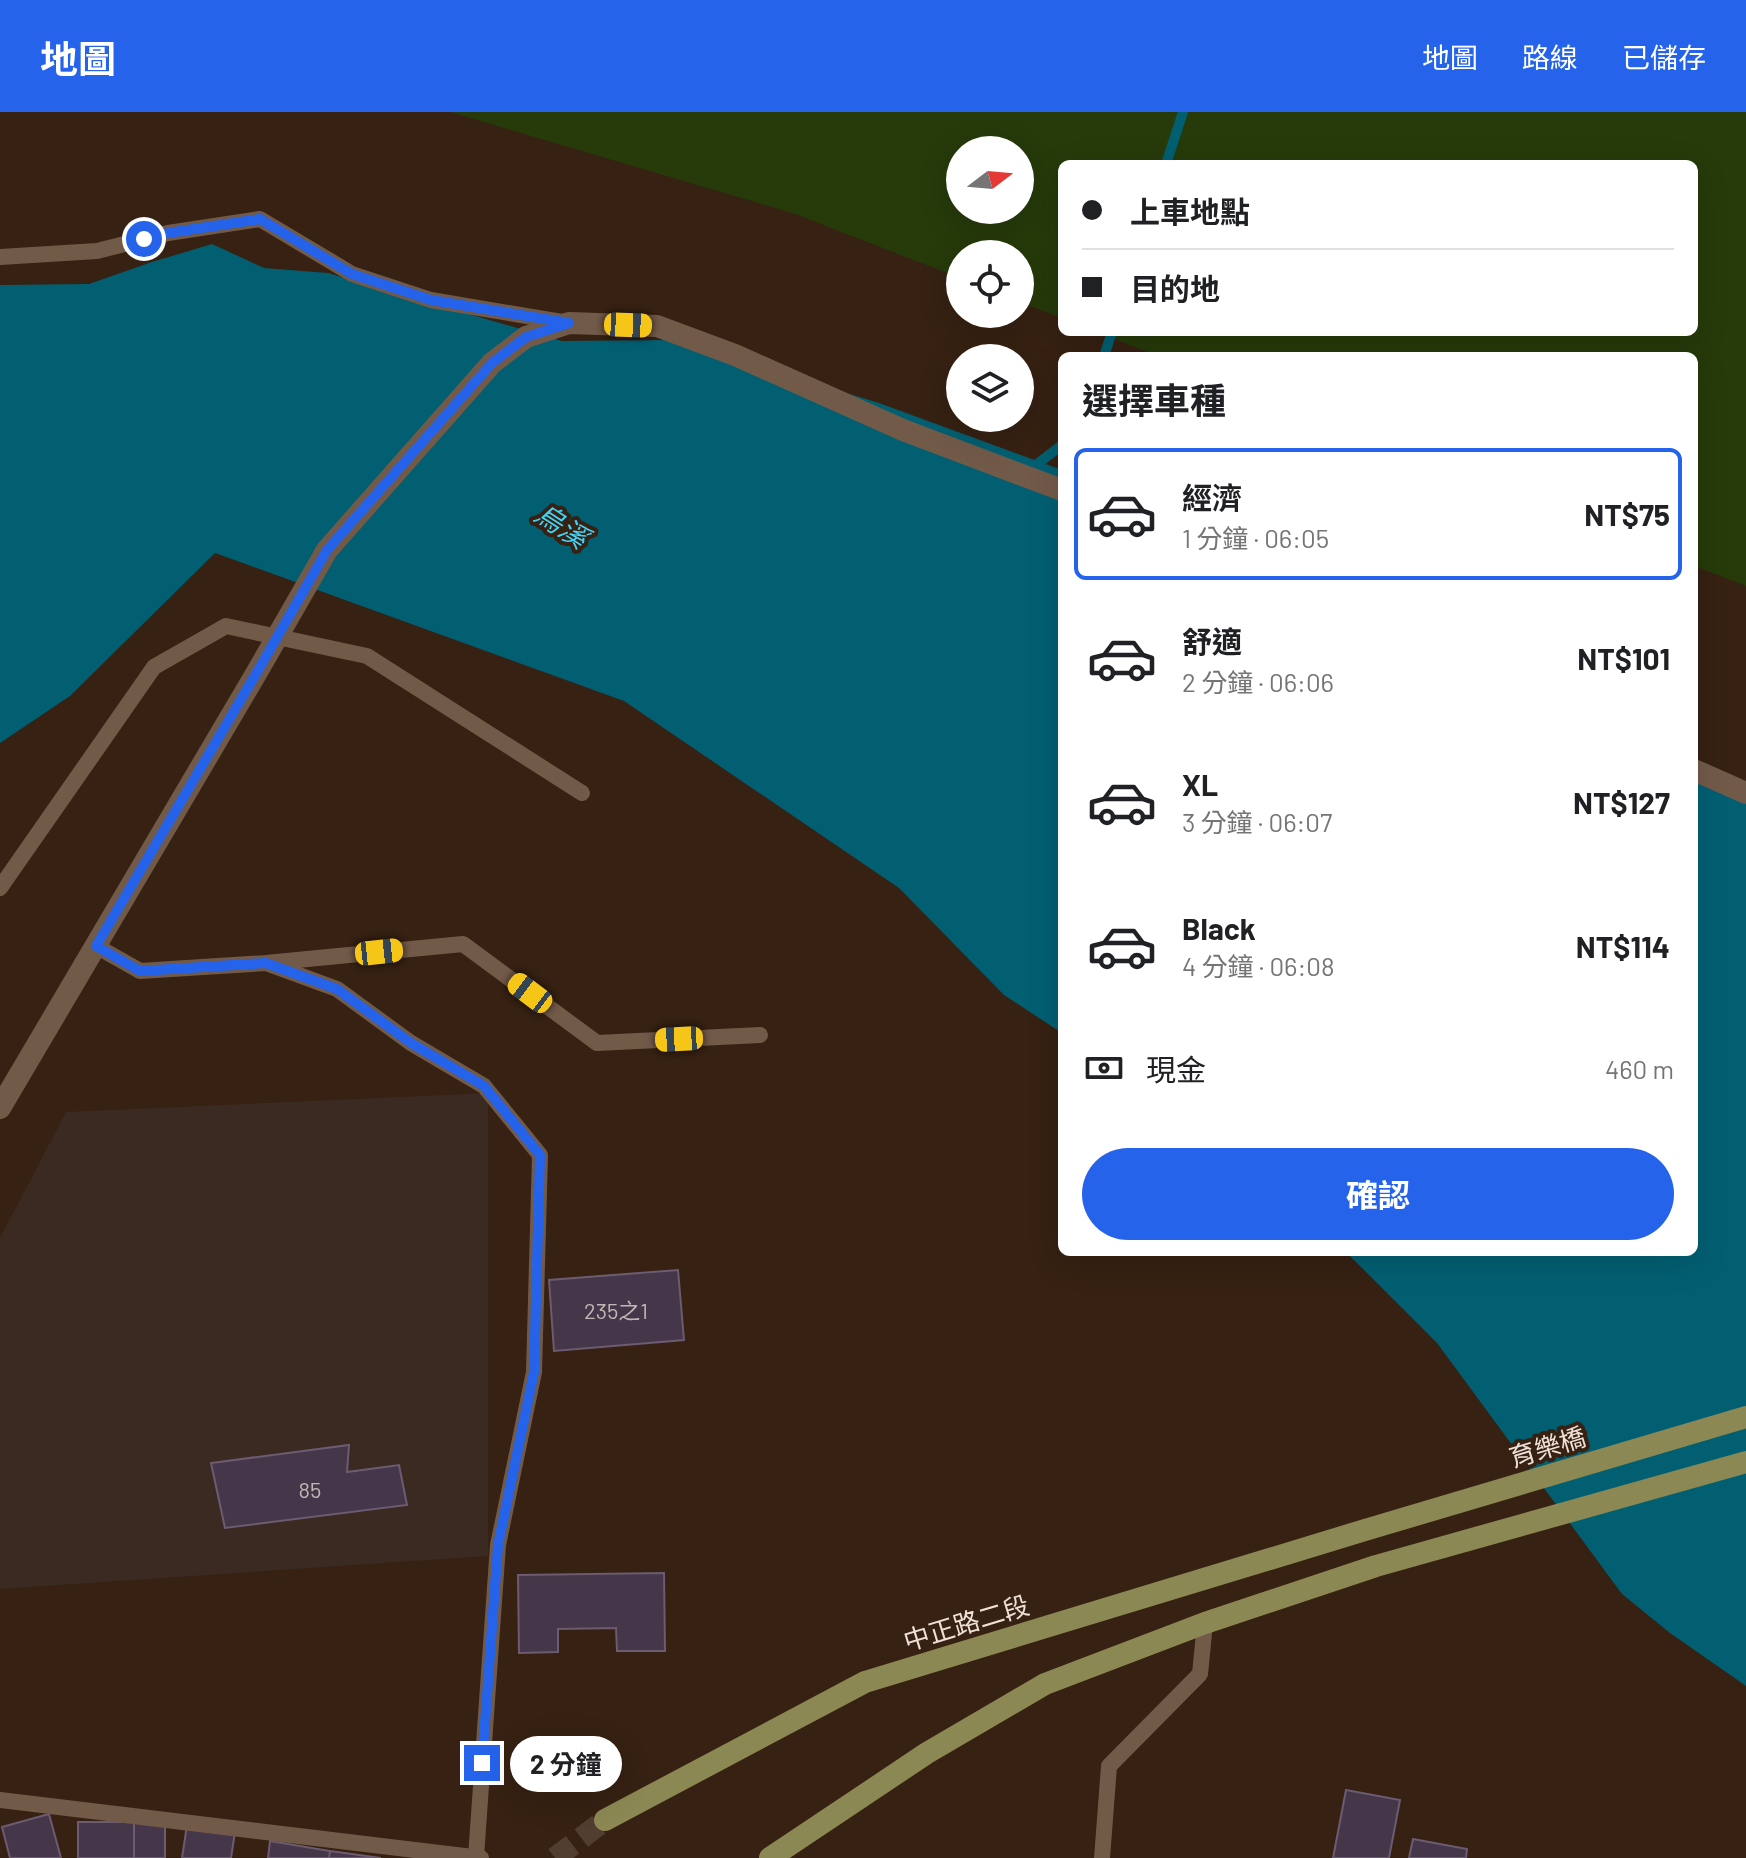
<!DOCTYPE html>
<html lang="zh-TW">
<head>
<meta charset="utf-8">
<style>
	body { margin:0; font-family:Barlow,"Noto Sans TC",sans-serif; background:#f6f6f6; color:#202124; height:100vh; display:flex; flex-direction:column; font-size:30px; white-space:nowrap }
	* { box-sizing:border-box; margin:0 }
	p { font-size:26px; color:#757577 }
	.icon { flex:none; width:44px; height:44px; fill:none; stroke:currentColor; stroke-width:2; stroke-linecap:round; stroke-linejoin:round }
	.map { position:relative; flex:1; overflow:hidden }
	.side { position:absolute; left:1058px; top:240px; width:640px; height:904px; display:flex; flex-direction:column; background:#fff; border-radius:12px; box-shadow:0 8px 32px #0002 }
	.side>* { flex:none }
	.top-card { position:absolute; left:1058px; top:48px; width:640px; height:176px; border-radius:12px; box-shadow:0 8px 32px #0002; display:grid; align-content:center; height:176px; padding:0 24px; background:#fff }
	.needle { width:52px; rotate:74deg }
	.controls { position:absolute; left:946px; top:24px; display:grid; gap:16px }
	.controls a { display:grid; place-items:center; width:88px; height:88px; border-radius:50%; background:#fff; box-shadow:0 8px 32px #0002; font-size:40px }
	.end { position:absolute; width:36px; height:36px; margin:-18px; border:10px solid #2563eb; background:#fff; box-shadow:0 0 0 4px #fff }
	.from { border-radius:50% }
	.bubble { position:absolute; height:56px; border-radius:28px; background:#fff; box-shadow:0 8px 32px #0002; font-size:26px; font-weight:700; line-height:56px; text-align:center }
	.car { position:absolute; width:24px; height:48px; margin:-24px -12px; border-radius:10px; box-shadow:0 0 6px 2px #0007; background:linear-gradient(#f5c518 24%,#345 0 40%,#f5c518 0 76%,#345 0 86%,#f5c518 0) }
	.top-card b { display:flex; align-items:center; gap:28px; height:76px; font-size:30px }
	.top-card b+b { border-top:2px solid #e0e0e0 }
	.top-card i { width:20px; height:20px; background:#202124 }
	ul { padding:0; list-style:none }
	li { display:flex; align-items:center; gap:24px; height:132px; margin:0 16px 12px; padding:0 8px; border:4px solid transparent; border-radius:12px }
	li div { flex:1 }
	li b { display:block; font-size:30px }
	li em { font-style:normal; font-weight:700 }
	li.current { border-color:#2563eb }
	li>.icon { width:72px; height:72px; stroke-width:1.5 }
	h2 { padding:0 24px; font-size:36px; line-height:96px }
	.pay { display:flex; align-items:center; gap:20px; height:88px; padding:0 24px; font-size:30px }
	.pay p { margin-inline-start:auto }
	.cta { display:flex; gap:16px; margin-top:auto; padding:16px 24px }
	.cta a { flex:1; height:92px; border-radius:48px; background:#2563eb; color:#fff; font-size:32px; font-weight:700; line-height:92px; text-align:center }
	header { display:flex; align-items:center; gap:48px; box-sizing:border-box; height:112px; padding:0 40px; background:#2563eb; color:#fff }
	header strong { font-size:38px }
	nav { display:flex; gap:44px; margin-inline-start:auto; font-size:28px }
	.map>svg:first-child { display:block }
	.education { fill:#3b2a21 }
	.green { fill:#263a0a; fill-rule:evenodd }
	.water { fill:#025f72 }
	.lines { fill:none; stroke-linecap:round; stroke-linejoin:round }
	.stream { stroke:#025f72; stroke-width:10 }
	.building { fill:#45364a; stroke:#6c5b71; stroke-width:2 }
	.primary-tunnel { stroke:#523e30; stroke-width:22; stroke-dasharray:22 11; stroke-linecap:butt }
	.service { stroke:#725a49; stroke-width:16 }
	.minor { stroke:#725a49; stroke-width:22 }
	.primary { stroke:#8b8853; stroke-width:22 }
	.route { stroke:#2563eb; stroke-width:10 }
	.labels { text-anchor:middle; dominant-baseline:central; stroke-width:8; stroke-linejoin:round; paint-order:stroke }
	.number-label { font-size:22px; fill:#c4b6b4 }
	.street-label { font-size:26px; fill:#efe1d8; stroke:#362112 }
	.water-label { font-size:28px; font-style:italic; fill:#41d4f9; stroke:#362112 }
</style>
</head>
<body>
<header>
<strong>地圖</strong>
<nav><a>地圖</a><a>路線</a><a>已儲存</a></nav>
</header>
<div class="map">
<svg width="1746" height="1746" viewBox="0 0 1746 1746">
	<rect width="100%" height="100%" fill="#362112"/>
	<path class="education" d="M 488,981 L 488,1444 L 0,1477 L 0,1126 L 66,1000 Z"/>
	<path class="green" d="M 450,0 L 1746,0 L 1746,474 L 1694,454 L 1694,244 L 1158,244 L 1097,220 L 1694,220 L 1694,52 L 1062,52 L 1062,206 L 1020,190 L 1020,142 L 960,142 L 960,166 L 795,102 ZM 960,38 L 1020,38 L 1020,98 L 960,98 Z"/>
	<path class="water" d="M 212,132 L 264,156 L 328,161 L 562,229 L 671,228 L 879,291 L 1062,358 L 1062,921 L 1004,883 L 899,776 L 624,589 L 215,441 L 70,584 L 0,631 L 0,173 L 89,172 L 152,150 Z
		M 1694,658 L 1746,684 L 1746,1574 L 1670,1521 L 1622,1482 L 1437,1231 L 1346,1140 L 1694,1140 Z"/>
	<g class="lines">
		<path class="stream" d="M 1166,52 L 1183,0
			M 1104,244 L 1112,220
			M 1032,356 L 1062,333"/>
	</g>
	<path class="building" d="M 678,1158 L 684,1228 L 554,1239 L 549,1168 Z
		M 349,1333 L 347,1360 L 399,1353 L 407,1393 L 225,1416 L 211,1351 Z
		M 664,1461 L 665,1539 L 617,1539 L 616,1516 L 558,1517 L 558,1540 L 519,1541 L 518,1463 Z
		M 1346,1678 L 1400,1688 L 1389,1746 L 1333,1746 Z
		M 49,1702 L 61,1746 L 10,1746 L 2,1715 Z
		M 78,1710 L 134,1710 L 134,1746 L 78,1746 Z
		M 134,1710 L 165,1710 L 165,1746 L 134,1746 Z
		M 187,1713 L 235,1720 L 231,1746 L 182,1746 Z
		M 1413,1727 L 1467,1737 L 1466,1746 L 1409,1746 Z
		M 270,1729 L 330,1739 L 329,1746 L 268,1746 Z
		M 330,1739 L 381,1746 L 329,1746 Z"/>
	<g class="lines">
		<path class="primary-tunnel" d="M 555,1746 L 605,1708"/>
		<path class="service" d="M 0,145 L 97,139 L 168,121 L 260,107 L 352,162 L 431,188 L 568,211
			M 0,776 L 154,555 L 226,514 L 367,544 L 582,681
			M 96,834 L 140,859 L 266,851 L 463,832 L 597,931 L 760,923
			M 266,851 L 337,877 L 411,931 L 484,974 L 540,1043 L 534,1260 L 498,1433 L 476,1745
			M 0,1688 L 481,1746
			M 1102,1746 L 1109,1654 L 1200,1562 L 1205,1511"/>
		<path class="minor" d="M 1694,658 L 1746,681
			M 0,996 L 257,560 L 327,438 L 492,251 L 526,225 L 569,211 L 657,214 L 735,243 L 903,318 L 1062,378"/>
		<path class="primary" d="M 605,1708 L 865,1570 L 1365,1418 L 1746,1305
			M 770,1746 L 927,1641 L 1045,1572 L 1205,1511 L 1376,1454 L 1746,1350"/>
	</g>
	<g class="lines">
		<path class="route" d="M 144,127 L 168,121 L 260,107 L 352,162 L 431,188 L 569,211 L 526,225 L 492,251 L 327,438 L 257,560 L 96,834 L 140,859 L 266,851 L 337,877 L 411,931 L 484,974 L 540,1043 L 534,1260 L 498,1433 L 482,1651"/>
	</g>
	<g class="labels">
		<g class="number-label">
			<text x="616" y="1198">235之1</text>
			<text x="310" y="1377">85</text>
		</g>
		<g class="street-label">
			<text transform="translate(1547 1334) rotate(-17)">育樂橋</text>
			<text transform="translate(966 1510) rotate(-17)">中正路二段</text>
		</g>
		<g class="water-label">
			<text transform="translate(562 413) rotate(33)">烏溪</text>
		</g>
	</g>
</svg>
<div class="controls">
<a><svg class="needle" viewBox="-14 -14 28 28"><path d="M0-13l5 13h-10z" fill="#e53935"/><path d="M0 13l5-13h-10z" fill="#757577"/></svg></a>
<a><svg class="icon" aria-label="locate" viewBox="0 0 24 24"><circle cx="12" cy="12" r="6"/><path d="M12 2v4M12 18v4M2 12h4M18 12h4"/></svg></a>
<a><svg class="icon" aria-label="layers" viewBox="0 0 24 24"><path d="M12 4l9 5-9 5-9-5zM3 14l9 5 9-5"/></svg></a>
</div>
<i class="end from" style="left:144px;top:127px"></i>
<i class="end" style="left:482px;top:1651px"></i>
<div class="bubble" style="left:510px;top:1624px;width:112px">2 分鐘</div>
<i class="car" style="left:628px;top:213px;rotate:92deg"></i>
<i class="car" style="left:379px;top:840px;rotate:84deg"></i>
<i class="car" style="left:530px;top:881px;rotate:307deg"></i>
<i class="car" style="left:679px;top:927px;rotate:267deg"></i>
<div class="top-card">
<b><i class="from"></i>上車地點</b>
<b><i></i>目的地</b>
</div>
<section class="side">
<h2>選擇車種</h2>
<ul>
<li class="current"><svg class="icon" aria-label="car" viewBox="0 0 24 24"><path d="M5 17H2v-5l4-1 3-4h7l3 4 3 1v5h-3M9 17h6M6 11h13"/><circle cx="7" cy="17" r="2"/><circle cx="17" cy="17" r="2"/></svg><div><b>經濟</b><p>1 分鐘 · 06:05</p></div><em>NT$75</em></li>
<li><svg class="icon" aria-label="car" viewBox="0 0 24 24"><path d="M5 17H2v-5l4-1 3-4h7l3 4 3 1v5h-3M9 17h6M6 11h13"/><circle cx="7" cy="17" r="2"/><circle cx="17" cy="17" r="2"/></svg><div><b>舒適</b><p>2 分鐘 · 06:06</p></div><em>NT$101</em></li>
<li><svg class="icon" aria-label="car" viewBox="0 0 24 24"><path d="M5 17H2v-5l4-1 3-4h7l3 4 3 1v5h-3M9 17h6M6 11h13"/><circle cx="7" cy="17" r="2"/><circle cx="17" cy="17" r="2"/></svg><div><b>XL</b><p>3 分鐘 · 06:07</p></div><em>NT$127</em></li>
<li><svg class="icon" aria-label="car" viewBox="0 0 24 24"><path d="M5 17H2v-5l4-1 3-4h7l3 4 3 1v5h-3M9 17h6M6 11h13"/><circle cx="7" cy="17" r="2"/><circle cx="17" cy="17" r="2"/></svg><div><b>Black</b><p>4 分鐘 · 06:08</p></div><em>NT$114</em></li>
</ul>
<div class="pay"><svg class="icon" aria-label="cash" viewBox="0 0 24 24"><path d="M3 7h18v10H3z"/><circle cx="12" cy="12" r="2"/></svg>現金<p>460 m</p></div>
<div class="cta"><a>確認</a></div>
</section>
</div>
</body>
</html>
